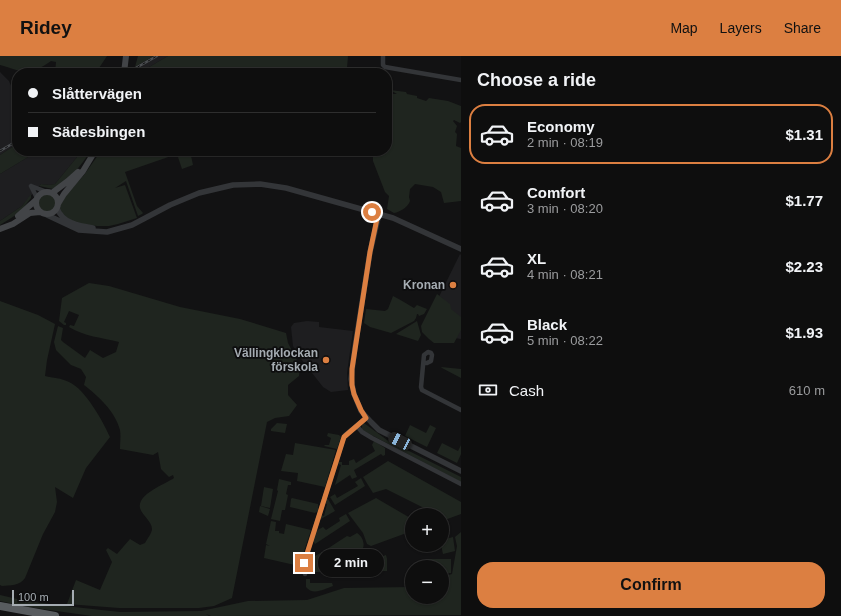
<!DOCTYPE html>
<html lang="en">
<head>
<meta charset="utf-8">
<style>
	body { margin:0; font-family:Arial,sans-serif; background:#1c1c1c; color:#f1f3f6; height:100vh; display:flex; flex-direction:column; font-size:15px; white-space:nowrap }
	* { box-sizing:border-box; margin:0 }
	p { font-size:13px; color:#9b9c9e }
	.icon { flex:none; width:22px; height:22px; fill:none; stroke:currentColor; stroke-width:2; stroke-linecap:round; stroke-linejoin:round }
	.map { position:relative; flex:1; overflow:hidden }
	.drawer { display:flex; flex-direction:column; background:#0e0e0e; width:380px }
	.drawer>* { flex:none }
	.top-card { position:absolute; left:12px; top:12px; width:380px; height:88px; border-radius:16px; box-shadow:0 1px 3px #0004,0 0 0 1px #2e2e2e; display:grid; align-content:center; height:88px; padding:0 16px; background:#0e0e0e }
	.tools { position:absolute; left:405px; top:452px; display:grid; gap:8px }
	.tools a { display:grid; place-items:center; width:44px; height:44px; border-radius:50%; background:#0e0e0e; box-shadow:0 1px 3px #0004,0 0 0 1px #2e2e2e; font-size:20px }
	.scale { position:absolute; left:12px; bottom:10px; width:62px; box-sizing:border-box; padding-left:4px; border:2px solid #a5acb2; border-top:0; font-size:11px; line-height:14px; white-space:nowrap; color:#a5acb2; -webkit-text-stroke:3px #0d0d0e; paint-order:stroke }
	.end { position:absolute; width:18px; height:18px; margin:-9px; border:5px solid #dc7f41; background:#fff; box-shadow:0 0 0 2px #fff }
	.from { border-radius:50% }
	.bubble { position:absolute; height:28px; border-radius:14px; background:#0e0e0e; box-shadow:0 1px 3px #0004,0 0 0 1px #2e2e2e; font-size:13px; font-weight:700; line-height:28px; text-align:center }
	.car { position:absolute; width:12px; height:24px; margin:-12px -6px; border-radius:5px; box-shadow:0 0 3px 1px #0007; background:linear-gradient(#222 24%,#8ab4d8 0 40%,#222 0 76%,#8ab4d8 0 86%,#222 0) }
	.top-card b { display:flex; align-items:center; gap:14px; height:38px; font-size:15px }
	.top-card b+b { border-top:1px solid #2e2e2e }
	.top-card i { width:10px; height:10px; background:#f1f3f6 }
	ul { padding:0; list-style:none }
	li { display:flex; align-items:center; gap:12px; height:60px; margin:0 8px 6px; padding:0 8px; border:2px solid transparent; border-radius:16px }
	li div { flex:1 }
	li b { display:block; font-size:15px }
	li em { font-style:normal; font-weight:700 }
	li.selected { border-color:#dc7f41 }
	li>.icon { width:36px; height:36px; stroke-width:1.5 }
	h2 { padding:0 16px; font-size:18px; line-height:48px }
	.pay { display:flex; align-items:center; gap:10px; height:44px; padding:0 16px; font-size:15px }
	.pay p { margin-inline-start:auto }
	.cta { display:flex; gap:8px; margin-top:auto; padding:8px 16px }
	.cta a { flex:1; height:46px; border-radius:16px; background:#dc7f41; color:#111; font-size:16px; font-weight:700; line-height:46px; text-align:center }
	header { display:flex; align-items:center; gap:24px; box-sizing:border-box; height:56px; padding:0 20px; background:#dc7f41; color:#111 }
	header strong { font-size:19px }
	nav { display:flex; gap:22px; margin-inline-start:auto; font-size:14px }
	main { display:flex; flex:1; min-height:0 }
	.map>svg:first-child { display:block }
	.built { fill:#1e1e20 }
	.green { fill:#1f251f }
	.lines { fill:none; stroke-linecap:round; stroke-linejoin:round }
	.minor { stroke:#333538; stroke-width:4.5 }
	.tertiary { stroke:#333538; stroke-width:5.5 }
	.secondary { stroke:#424447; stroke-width:6 }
	.trunk { stroke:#585c5f; stroke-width:8 }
	.rail-casing { stroke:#4c4f52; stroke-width:2.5 }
	.rail { stroke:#0d0d0e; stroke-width:1; stroke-dasharray:3; stroke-linecap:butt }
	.route { stroke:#dc7f41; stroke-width:5 }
	.poi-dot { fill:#dc7f41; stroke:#0d0d0e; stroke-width:1.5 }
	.labels { text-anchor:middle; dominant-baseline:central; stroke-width:3.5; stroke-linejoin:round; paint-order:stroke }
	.poi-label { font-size:12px; font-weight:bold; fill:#a5acb2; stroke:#0d0d0e; text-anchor:end }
</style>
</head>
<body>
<header>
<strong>Ridey</strong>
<nav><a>Map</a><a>Layers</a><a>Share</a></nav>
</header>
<main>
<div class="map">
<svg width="461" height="560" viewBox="0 0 461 560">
	<rect width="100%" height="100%" fill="#121213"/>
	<path class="built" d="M 154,0 L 168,0 L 139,17 L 135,17 L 135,11 Z
		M 0,16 L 9,25 L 17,44 L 17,88 L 0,99 Z
		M 38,95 L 82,95 L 55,128 L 50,129 L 41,128 L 22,150 L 0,165 L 0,118 Z
		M 460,198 L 461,199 L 461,283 L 435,279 L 430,259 Z
		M 307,265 L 319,266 L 319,271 L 353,275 L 347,317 L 348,334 L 331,336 L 323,331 L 298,299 L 293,290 L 291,271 L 294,267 Z"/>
	<path class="green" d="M 0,0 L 107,0 L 99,12 L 98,17 L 55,17 L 56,6 L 51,5 C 28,21 25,16 0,9 Z
		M 138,0 L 154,0 L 135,11 Z
		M 168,0 L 348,0 L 347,12 L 354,12 L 352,14 L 352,17 L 139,17 Z
		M 390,34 L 406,36 L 407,38 L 417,40 L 417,42 L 426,45 L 429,42 L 448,45 L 461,50 L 461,66 L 460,67 L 454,64 L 453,65 L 457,70 L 455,76 L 457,78 L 456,90 L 461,92 L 461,145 L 444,147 L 441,136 L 433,131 L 415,128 L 410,133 L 409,141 L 410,145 C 408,151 400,156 394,157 L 387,153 L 389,140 L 385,136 L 373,105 L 373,95 L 387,95 L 387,36 L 390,38 L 397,38 Z
		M 17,88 L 17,95 L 38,95 L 0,118 L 0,99 Z
		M 82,95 L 91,95 C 81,109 69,126 53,133 L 39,130 L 41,128 L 50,129 L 55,128 Z
		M 101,95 L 190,95 L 193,109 L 182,113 L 177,98 L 125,116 L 137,150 L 143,157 L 142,158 L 138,160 L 126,125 L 115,132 L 125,129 L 137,162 L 118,168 L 109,170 L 97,170 L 75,167 L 64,161 L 60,153 L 60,150 L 67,138 L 84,119 Z
		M38 147a9 9 0 1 1 18 0a9 9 0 1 1-18 0Z
		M 31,138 L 31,142 L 19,157 L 0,169 L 0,165 L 22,150 Z
		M 89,227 L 109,230 L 180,251 L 240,263 L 286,277 L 288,287 L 300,310 L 299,320 L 288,329 L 288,339 L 297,349 L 289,360 L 275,362 L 267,366 L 232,542 L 214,550 L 199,552 L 119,552 L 67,548 L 76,524 L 100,534 L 112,506 L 106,494 L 108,492 L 117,498 L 130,483 L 140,489 L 145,487 C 147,483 152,477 152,473 C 152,463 135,456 141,445 C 146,435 165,428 174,422 L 173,419 L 169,421 L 161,413 L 158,396 L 153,399 L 120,393 C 120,387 121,380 120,374 C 115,355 98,340 84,329 L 86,321 L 81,313 L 71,309 L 56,294 L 54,286 L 58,270 L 63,272 L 61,284 L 63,286 L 85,302 L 90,294 L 103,302 L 116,296 L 119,286 C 103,282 83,280 69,271 L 70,269 L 74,270 L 79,259 L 69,255 L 64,266 L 66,267 L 66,269 L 64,269 L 59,265 L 62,242 Z
		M 437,238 L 450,248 L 451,253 L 461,261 L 461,274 L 454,287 L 434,287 L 429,283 L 422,276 L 421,270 Z
		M 393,240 C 401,244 407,248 414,252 L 417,249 L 427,253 L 424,258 L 419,260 L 418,258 L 417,258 L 416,262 L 414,265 L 391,277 L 370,271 L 364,267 L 366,253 L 385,255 L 388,253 Z
		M 0,245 L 38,259 L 55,268 L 47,304 L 45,320 C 53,322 61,322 69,326 C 86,334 102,364 110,381 L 86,412 L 73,442 L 55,431 L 57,446 L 55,456 L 43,478 L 25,522 C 20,530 10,529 2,530 L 0,529 Z
		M 417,265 L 421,279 L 418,285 L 396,278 Z
		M 441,311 L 461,313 L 461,322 L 442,312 Z
		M 277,367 L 287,368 L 285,377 L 271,375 L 271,373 Z
		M 364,367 L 387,384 L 461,421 L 461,426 L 362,374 L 362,369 Z
		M 410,369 L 426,377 L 430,369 L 436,372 L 427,391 L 405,380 Z
		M 328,377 L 339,379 L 341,381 L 337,393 L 324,390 L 325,389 L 329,389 L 331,382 L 327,380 Z
		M 374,385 L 385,392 L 385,399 L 383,400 L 381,398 L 354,414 L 357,421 L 352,423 L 350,419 L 335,429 L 341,409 L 338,408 L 339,406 L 342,406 L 342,409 L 349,409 L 349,405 L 354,403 L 356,407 L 375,395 L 372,389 Z
		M 295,387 L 336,394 L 325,431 L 297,425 L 298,417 L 281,415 L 286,398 L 293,399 Z
		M 442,387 L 458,395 L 461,389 L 461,398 L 457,407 L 437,397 Z
		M 388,405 L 461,446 L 461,458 L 442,465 L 442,459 L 434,459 L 432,456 L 386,433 L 373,437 L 363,421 Z
		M 361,422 L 365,430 L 335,449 L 330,441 L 335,438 L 337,442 L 358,430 L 355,426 Z
		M 279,423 L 291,426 L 291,429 L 288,429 L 286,438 L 288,439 L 285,454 L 282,454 L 280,465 L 271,463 L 278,435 L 277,434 Z
		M 264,431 L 273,433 L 270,452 L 261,450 Z
		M 292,442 L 318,448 L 318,455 L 315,457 L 290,451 L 291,443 Z
		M 376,442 L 412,463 L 412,475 L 371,490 L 367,488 L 363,477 L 348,457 Z
		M 326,443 L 328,443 L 335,455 L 321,463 L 321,459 L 324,460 L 327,448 L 325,447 Z
		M 260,450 L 270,453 L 268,460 L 259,456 Z
		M 346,458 L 350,465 L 315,488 L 313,485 L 316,475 L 323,471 L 326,474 L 340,465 L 339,462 Z
		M 271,465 L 276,466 L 275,475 L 279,475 L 279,477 L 284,478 L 286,468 L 311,474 L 299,510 L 264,502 L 266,489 L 270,490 L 266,488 Z
		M 461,476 L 461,559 L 211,560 L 206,558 L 209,560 L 92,560 L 28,551 L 0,545 L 0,539 L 26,545 L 65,550 L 120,556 L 201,555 L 248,545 L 307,544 L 344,532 L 412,531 L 412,541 L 442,541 L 442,521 L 452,518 L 457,490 L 455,481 Z
		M 357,477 C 362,480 365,487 363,492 L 337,502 L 328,504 L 324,495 L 347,480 L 350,481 Z
		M 453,481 L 455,495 L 443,498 L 441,489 L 442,484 Z
		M 322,496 L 327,506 L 327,509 L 323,508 L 320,516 L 309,516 L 308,517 C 305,512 307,505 309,500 L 315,500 Z
		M 386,499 L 387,503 L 387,515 L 353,515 L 353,519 L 335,519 L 334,517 Z
		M 428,503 L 451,503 L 451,517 L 442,517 L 442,511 L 427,511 Z
		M 306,523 L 310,523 L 310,527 L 332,527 L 333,530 C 324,533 313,540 306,531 Z"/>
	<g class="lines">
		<path class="minor" d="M 383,0 L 383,9 L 385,11 L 461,24
			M 31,130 L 47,136
			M 31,130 L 37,142
			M 424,307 L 427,307 L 431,305 L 432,299 L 431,297 L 428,296 L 424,299 L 421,331 L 422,334 L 461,354
			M 357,370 L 362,376 L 372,382 L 461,428
			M 305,518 L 304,507 L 343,384 L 345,379 L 366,362"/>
		<path class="tertiary" d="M 57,152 C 62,167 79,170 93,172
			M 379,158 L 370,196 L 355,291 L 351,323 L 354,338 L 361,355 L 371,366 L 379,374 L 461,415
			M 47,159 L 79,174 L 107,176 L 132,169 L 170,149 L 199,137 L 233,129 L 260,128 L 286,132 L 393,162 L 461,193"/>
		<path class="secondary" d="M 124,17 L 126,0
			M36 147a11 11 0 1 1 22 0a11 11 0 1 1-22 0Z
			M 52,137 L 68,125 L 78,116
			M 58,148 L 64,138 L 83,115 L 95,95
			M 18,160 L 36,144
			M 0,173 L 13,168 L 30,157 L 40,156"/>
		<path class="trunk" d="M 0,550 L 55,560"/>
		<g class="rail-casing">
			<path id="rail" d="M 127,17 L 157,0
				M 0,95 L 17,85"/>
		</g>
		<use href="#rail" class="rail"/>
	</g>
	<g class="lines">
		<path class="route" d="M 304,507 L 344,381 L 366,362 L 361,354 L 354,338 L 352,329 L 352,313 L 370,196 L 378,158 L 372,156"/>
	</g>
	<g class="poi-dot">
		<circle cx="453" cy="229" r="4"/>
		<circle cx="326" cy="304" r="4"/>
	</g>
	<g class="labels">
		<g class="poi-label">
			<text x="445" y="229">Kronan</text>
			<text x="318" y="297">Vällingklockan<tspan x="318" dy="14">förskola</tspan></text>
		</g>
	</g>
</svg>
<div class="tools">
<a>+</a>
<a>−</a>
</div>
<div class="scale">100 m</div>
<i class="end from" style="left:372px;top:156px"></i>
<i class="end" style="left:304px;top:507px"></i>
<div class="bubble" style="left:318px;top:493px;width:66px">2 min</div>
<i class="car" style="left:400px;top:385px;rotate:296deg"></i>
<div class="top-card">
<b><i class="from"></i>Slåttervägen</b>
<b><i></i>Sädesbingen</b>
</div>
</div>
<section class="drawer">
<h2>Choose a ride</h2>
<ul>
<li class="selected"><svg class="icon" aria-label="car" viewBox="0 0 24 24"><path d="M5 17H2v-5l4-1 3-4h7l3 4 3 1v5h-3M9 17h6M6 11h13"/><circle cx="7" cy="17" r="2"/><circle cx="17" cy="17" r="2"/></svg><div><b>Economy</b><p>2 min · 08:19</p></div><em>$1.31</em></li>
<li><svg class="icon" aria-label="car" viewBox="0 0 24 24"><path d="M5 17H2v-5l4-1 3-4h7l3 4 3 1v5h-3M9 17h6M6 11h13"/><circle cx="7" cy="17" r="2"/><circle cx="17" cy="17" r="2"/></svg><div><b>Comfort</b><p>3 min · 08:20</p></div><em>$1.77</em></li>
<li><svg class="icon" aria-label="car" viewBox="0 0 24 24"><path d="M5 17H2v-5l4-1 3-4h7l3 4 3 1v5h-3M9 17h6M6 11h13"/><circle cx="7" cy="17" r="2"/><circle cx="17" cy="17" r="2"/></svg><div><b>XL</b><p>4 min · 08:21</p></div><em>$2.23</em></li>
<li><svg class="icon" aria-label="car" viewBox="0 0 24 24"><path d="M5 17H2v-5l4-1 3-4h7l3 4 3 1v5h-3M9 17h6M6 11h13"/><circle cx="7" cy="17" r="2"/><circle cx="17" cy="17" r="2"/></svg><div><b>Black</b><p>5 min · 08:22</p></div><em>$1.93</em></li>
</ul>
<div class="pay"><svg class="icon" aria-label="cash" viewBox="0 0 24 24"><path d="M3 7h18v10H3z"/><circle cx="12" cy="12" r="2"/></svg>Cash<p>610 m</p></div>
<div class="cta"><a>Confirm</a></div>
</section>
</main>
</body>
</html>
